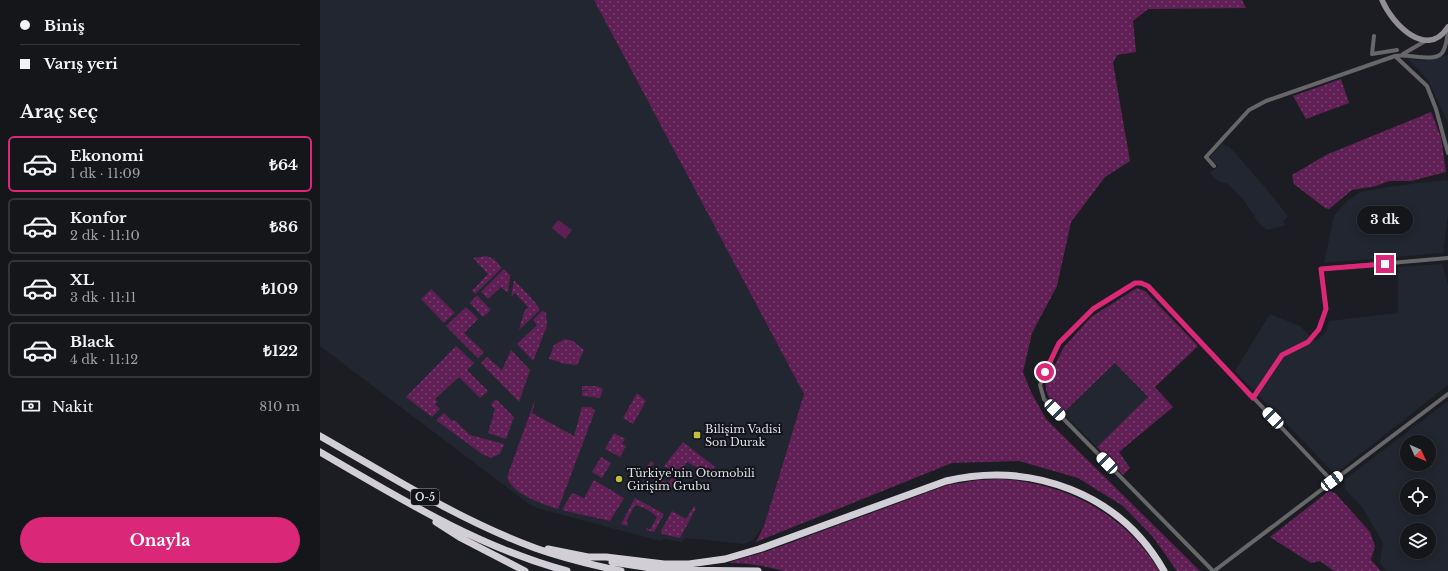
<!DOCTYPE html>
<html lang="tr">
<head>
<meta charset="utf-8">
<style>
	body { margin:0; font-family:"Libre Baskerville",serif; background:#1d1f23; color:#f1f3f6; height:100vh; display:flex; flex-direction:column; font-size:15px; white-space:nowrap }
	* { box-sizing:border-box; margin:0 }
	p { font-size:13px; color:#9d9fa2 }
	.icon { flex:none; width:22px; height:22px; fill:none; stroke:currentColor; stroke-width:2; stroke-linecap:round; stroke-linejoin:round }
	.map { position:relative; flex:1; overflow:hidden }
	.panel { display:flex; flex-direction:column; background:#14161a; width:320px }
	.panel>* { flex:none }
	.banner { display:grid; align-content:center; height:88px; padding:0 20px; background:#14161a }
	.needle { width:26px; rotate:135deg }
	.fabs { position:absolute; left:1080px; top:435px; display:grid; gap:8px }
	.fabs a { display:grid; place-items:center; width:36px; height:36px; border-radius:50%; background:#14161a; box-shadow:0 2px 10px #0003,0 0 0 1px #333539; font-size:20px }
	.end { position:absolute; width:18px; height:18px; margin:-9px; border:5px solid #db2777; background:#fff; box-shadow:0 0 0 2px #fff }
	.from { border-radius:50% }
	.bubble { position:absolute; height:28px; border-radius:14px; background:#14161a; box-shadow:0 2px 10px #0003,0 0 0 1px #333539; font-size:13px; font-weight:700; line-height:28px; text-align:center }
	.car { position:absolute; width:12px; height:24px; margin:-12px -6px; border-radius:5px; box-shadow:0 0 3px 1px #0007; background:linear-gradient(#fff 24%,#345 0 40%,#fff 0 76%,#345 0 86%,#fff 0) }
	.banner b { display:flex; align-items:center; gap:14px; height:38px; font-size:15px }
	.banner b+b { border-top:1px solid #333539 }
	.banner i { width:10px; height:10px; background:#f1f3f6 }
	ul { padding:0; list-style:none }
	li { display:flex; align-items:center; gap:12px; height:56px; margin:0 8px 6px; padding:0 12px; border:2px solid #333539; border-radius:6px }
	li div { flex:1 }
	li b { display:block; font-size:15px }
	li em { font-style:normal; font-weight:700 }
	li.active { border-color:#db2777 }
	li>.icon { width:36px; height:36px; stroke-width:1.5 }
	h2 { padding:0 20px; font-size:18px; line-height:48px }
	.pay { display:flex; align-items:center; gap:10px; height:44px; padding:0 20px; font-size:15px }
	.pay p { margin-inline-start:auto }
	.primary-button { display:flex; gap:8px; margin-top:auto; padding:8px 20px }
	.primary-button a { flex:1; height:46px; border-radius:24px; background:#db2777; color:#fff; font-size:16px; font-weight:700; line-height:46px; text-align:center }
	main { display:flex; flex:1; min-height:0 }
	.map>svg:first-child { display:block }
	.built { fill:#222630; fill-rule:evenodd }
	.grass { fill:url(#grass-dots) }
	.green { fill:#612055 }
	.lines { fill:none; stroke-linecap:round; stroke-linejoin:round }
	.minor { stroke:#676669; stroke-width:4 }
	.secondary { stroke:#929095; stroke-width:5.5 }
	.motorway { stroke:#d1ced6; stroke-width:7 }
	.route { stroke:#db2777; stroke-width:5 }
	.poi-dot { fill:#c3bd3e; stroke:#121419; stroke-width:1.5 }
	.labels { text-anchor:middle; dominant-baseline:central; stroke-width:4; stroke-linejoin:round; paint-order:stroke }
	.shield { fill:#121419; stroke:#a0a2a6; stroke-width:1 }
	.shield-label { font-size:10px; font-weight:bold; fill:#dddfe3 }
	.poi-label { font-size:11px; fill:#dddfe3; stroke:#121419; text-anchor:start }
</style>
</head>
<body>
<main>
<section class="panel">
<div class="banner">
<b><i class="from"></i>Biniş</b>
<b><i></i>Varış yeri</b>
</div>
<h2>Araç seç</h2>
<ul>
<li class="active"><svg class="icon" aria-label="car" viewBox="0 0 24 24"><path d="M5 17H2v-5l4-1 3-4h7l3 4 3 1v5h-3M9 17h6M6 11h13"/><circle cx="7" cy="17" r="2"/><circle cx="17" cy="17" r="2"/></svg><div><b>Ekonomi</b><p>1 dk · 11:09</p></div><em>₺64</em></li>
<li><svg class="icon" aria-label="car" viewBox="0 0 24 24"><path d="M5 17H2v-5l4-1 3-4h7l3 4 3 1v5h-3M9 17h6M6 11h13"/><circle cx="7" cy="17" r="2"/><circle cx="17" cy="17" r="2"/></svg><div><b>Konfor</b><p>2 dk · 11:10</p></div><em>₺86</em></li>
<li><svg class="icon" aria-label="car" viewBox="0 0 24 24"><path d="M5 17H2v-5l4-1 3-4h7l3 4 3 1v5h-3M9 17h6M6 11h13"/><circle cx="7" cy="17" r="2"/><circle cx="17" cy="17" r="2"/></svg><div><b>XL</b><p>3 dk · 11:11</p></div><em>₺109</em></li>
<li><svg class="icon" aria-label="car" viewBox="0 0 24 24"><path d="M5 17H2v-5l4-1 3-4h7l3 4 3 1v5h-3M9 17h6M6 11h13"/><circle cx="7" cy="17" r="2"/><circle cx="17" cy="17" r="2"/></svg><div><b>Black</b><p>4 dk · 11:12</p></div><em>₺122</em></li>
</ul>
<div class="pay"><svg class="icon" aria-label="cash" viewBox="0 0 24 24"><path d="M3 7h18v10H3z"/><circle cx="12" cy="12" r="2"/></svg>Nakit<p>810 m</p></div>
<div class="primary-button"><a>Onayla</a></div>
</section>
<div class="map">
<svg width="1128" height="571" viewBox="0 0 1128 571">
	<defs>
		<pattern id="grass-dots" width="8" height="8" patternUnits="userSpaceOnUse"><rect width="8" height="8" fill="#612055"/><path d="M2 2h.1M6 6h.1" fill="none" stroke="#77406d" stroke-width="1.8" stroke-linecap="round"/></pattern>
	</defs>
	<rect width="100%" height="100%" fill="#1b1d23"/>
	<path class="built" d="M 0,0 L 274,0 L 484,394 L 444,526 L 433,540 L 424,544 L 366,538 L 361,542 L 345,539 L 340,541 L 217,508 L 209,504 L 0,346 Z
		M 1128,55 L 1128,123 L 1108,80 L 1087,58 L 1102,61 Z
		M 903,143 L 906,147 L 909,146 L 943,185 L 968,216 L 963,221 L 966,225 L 947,230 L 938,222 L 925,202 L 908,184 L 898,181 L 890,173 L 898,166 L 890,157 Z
		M 1126,180 L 1128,182 L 1128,216 L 1123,253 L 1004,263 L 1014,216 L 1028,200 L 1041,192 L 1068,187 Z
		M 1122,264 L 1128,284 L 1128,385 L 1019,471 L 1013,472 L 915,371 L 950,314 L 980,326 L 996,341 L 1006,332 L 1009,321 L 1078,313 L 1078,267 Z
		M 795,363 L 828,398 L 777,447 L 743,413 Z
		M 1128,401 L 1128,571 L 1067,571 L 1060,563 L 1063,543 L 1043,508 L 1025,489 L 1024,480 ZM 1087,442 L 1109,442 L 1109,464 L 1087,464 ZM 1087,486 L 1109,486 L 1109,508 L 1087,508 ZM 1087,530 L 1109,530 L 1109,552 L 1087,552 Z"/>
	<path class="grass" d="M 274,0 L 922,0 L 926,8 L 828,9 L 813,21 L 816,52 L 797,55 L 793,63 L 810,161 L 785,177 L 751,222 L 737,286 L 712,333 L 703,372 L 711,392 L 726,419 L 880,571 L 857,571 L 833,537 L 803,506 L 758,478 L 699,461 L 632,463 L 436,542 L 444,526 L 484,394 Z
		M 1021,79 L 1029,103 L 986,119 L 973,96 Z
		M 1111,112 L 1121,137 L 1126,172 L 1091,181 L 1069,181 L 1056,186 L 1032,190 L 1009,209 L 1005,208 L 974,184 L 972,175 L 1006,155 Z
		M 166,256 L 174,259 L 182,268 L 155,294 L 152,291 L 168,274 L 153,258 Z
		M 184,269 L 190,275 L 188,293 L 181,287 L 168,299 L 161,292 Z
		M 194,280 L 215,302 L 220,310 L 199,330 L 204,312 L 208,307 L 195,293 L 191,297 Z
		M 817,288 L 825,291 L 878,346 L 835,387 L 853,407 L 799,452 L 810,468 L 803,475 L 777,447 L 828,397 L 795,363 L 743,413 C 734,403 724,397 726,382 L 744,347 L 771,317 Z
		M 111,289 L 135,313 L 124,323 L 101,299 Z
		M 157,295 L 171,310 L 163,317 L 150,303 Z
		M 146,307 L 158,319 L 144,333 L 164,352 L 158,358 L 126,326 Z
		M 222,311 L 226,312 L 227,326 L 213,361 L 197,344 L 217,325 L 213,320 Z
		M 245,339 L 253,341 L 264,350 L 257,365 L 246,364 L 229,359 L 234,345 Z
		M 136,346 L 154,363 L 147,370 L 168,391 L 160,398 L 139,377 L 115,399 L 118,402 L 115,404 L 120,409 L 112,417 L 86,397 Z
		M 191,350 L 210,370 L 199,402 L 161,363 L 167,357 L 182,370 Z
		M 262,386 L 277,386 L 283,389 L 280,398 L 262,396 L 262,391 L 276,391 L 262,390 Z
		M 317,393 L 326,401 L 313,424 L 303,418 Z
		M 216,397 L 212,413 L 254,436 L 262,407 L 271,407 L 275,411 L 238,509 C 223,504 192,494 187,477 Z
		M 176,399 L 194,417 L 186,439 L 168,433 L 175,409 L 171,405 Z
		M 124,413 L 132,421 L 134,420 L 150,435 L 184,444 L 180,454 L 171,458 L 162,454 L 116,420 Z
		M 294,433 L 305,439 L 302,444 L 306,446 L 300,457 L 285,449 Z
		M 363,442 L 395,467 L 390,475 L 367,462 L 359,474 L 344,466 Z
		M 281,457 L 291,463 L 282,478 L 272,472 Z
		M 331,461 L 334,463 L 329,472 L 348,483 L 354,474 L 358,476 L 352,488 L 323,472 Z
		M 680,479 C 745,483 806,514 839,571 L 464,571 C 446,566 428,563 411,563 L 410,562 L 448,551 L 628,485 L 659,480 Z
		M 274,480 L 304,498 L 290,521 L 242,510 L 252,493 L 264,498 Z
		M 1009,491 L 1015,493 L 1050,532 L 1055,546 L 1051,560 L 1061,571 L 1014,571 L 1000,561 L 991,563 L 950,537 Z
		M 315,498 L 344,514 L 334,532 L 326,530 L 327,528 L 330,530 L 337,517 C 328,509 325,508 315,505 L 306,522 L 308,523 L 307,526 L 301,524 Z
		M 374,506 L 376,508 L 360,538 L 342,534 L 341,531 L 352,511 L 366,519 Z"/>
	<path class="green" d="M 238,220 L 252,230 L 245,239 L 232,228 Z"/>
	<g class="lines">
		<path class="minor" d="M 1054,36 L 1052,54 L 1077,50
			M 1083,54 L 1107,40
			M 1075,56 C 1088,53 1114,63 1122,53 C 1126,48 1127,38 1128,32
			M 894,166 L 886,157 L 929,110 L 946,101 L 1075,56 L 1107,86 L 1116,109 L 1128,153
			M 933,398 L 962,355 L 988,342 L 999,329 L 1006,309 L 1001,269 L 1128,258
			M 893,571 L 724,399 L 720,385 L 739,343 L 773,309 L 815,283 L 821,283 L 828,286 L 1012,481
			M 894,571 L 1128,394"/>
		<path class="secondary" d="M 1062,0 C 1072,24 1107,60 1128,27"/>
		<path class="motorway" d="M 0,436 C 70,476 139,520 215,548 C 243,558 272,565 301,571
			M 0,452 C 79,498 158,547 247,571
			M 116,522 L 141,538 L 205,571
			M 228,549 L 268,557
			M 265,557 L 286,557 L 344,564 L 369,564 L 405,559 L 439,549 L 626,481 C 711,461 800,493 844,571
			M 292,562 L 344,570 L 438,571"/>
	</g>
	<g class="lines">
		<path class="route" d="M 725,372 L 739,343 L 773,309 L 815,283 L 821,283 L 828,286 L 933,398 L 962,355 L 988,342 L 999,329 L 1006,309 L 1001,269 L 1065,264"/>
	</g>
	<g class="poi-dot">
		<rect x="373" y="431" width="8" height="8" rx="2"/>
		<circle cx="299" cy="479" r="4"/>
	</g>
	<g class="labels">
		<rect class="shield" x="91" y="489" width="28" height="16" rx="3"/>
		<g class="shield-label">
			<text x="105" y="497">O-5</text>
		</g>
		<g class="poi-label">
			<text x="385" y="429">Bilişim Vadisi<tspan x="385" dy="13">Son Durak</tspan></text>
			<text x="307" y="473">Türkiye'nin Otomobili<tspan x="307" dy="13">Girişim Grubu</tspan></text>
		</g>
	</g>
</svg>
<div class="fabs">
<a><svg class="needle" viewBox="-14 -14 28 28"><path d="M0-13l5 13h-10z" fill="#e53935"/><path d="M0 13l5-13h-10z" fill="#9d9fa2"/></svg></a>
<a><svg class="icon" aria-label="locate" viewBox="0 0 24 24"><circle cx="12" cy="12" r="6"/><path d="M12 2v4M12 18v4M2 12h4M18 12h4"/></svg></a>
<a><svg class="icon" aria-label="layers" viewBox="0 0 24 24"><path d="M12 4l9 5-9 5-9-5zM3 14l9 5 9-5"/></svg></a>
</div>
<i class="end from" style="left:725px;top:372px"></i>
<i class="end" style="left:1065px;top:264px"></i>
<div class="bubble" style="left:1037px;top:206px;width:56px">3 dk</div>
<i class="car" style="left:735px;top:410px;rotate:136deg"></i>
<i class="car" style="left:953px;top:418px;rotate:316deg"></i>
<i class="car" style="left:787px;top:463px;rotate:316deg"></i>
<i class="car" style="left:1012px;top:481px;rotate:53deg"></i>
</div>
</main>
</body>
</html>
